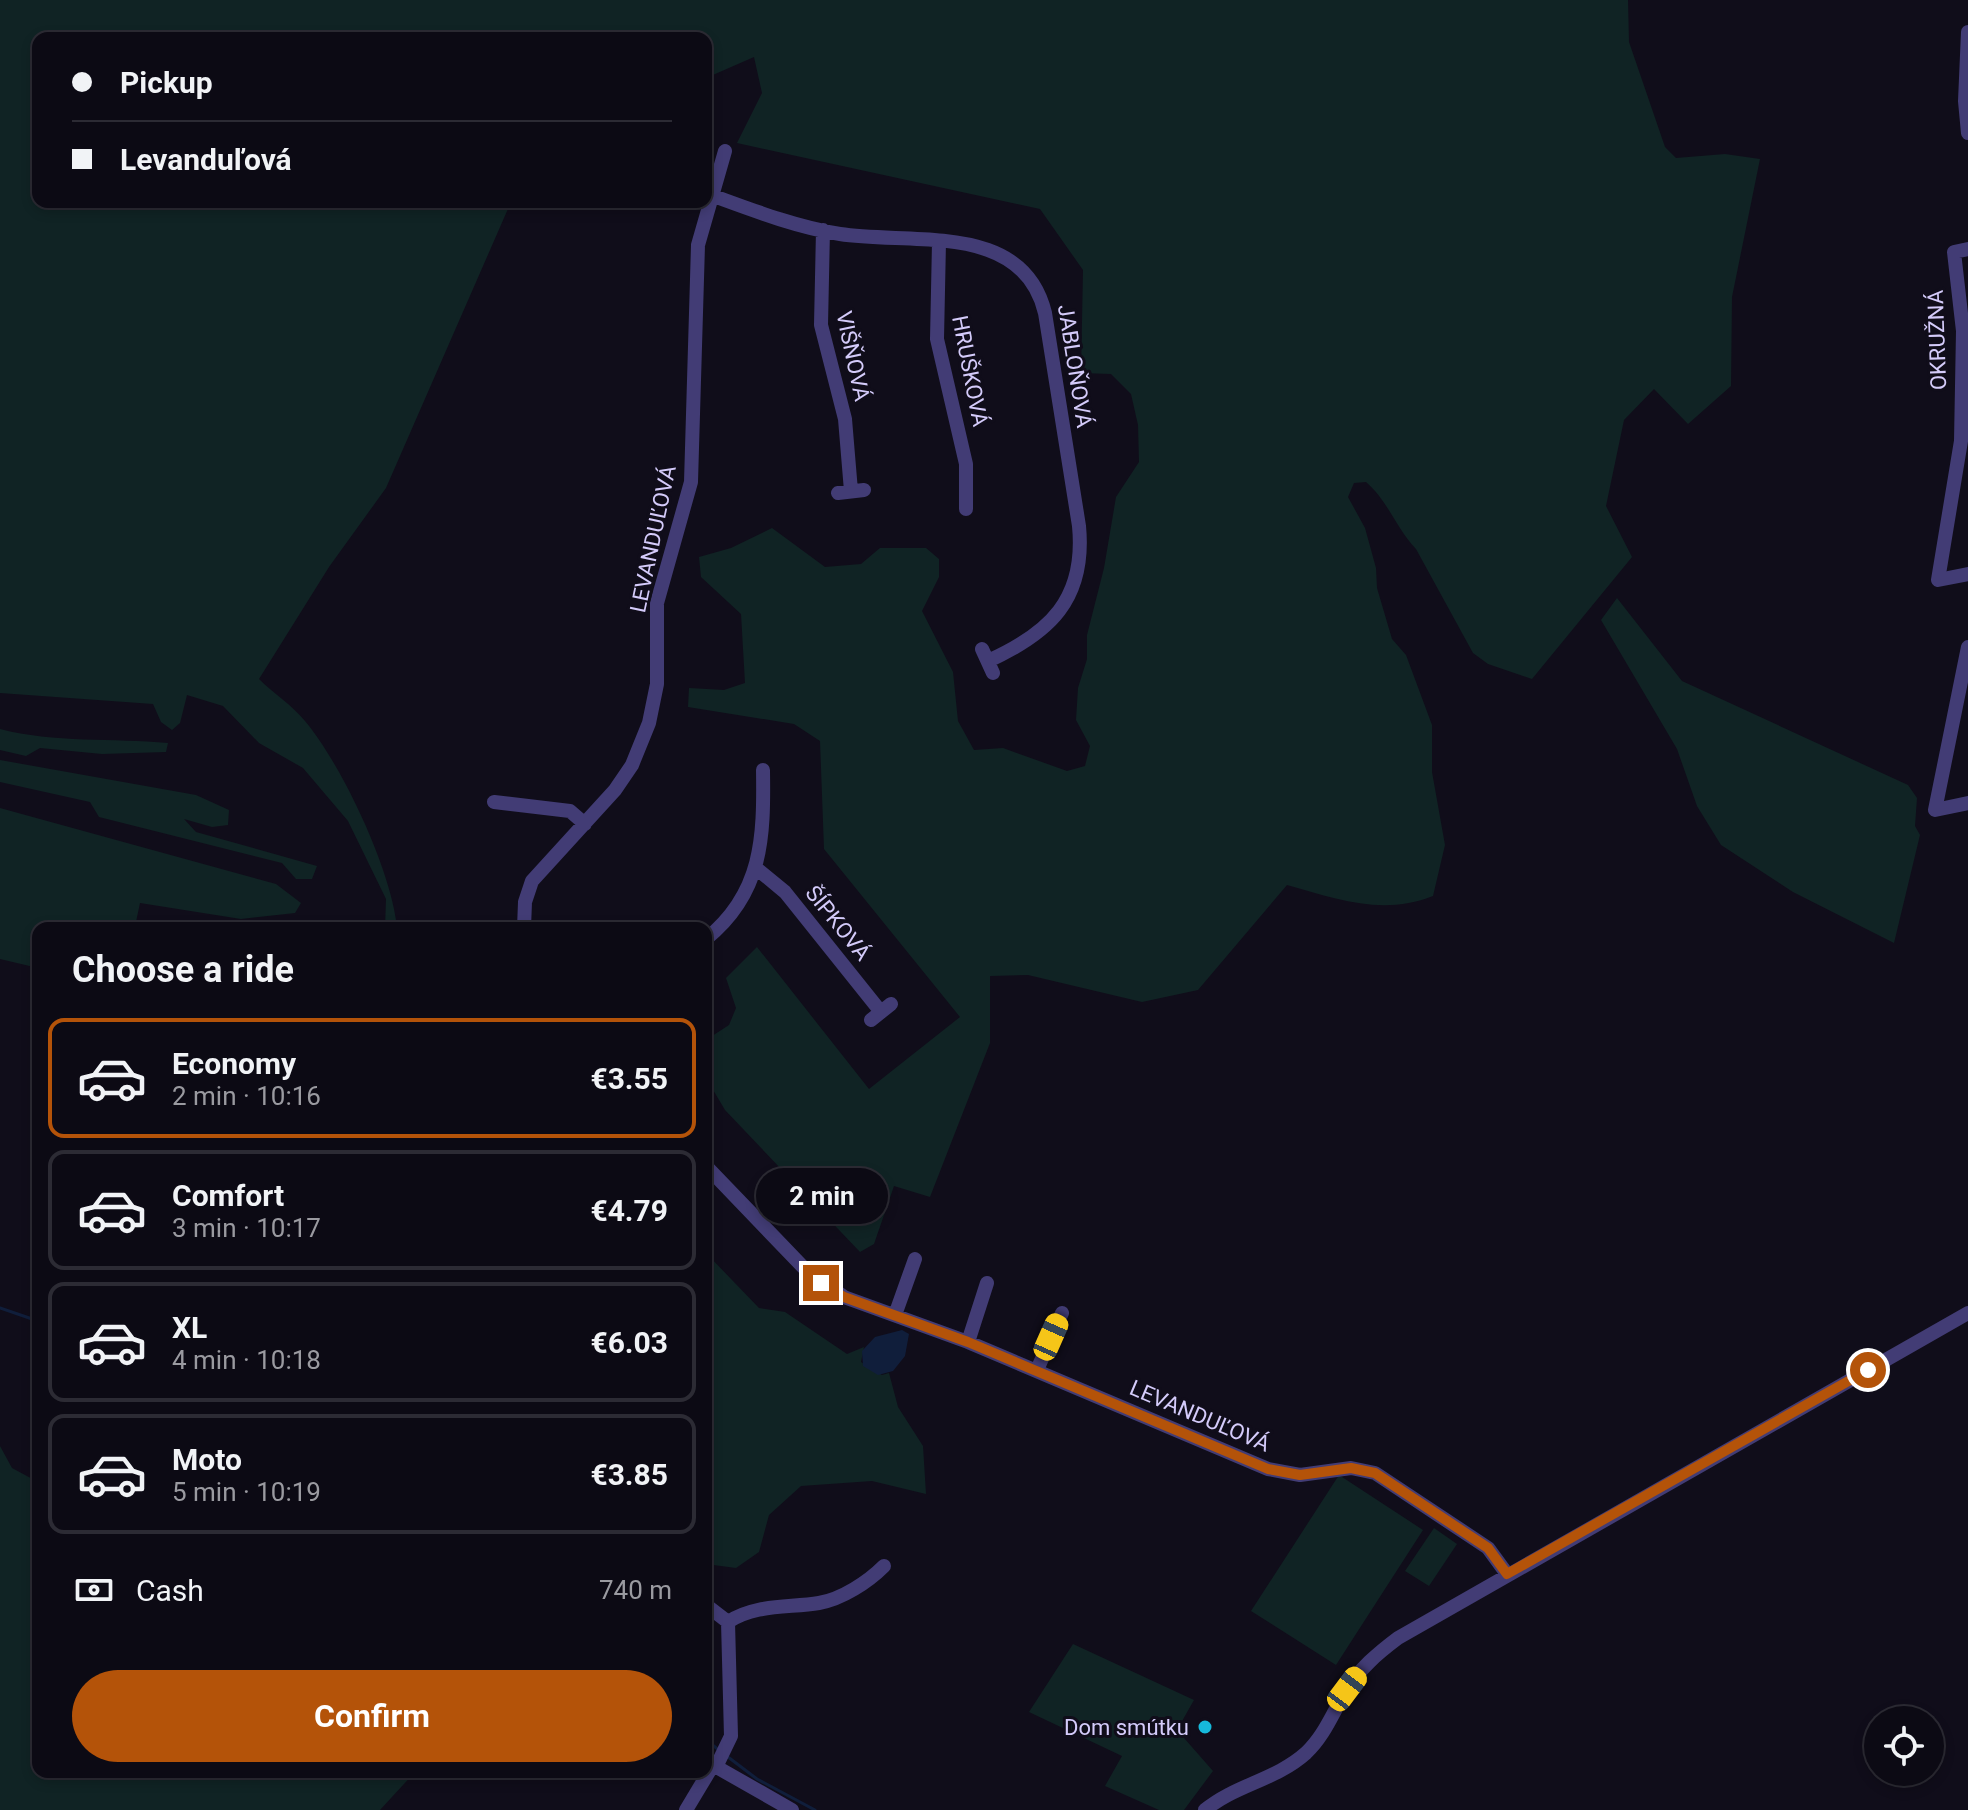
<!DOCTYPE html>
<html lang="en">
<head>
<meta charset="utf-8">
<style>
	body { margin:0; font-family:Roboto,sans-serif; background:#15131d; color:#f1f3f6; height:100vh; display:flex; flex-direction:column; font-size:30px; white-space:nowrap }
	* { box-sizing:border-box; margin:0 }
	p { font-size:26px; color:#9a9aa0 }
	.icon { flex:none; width:44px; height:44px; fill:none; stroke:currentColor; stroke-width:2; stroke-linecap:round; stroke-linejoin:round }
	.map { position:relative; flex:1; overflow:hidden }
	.drawer { position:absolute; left:32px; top:922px; width:680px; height:856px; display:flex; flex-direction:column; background:#0c0a14; border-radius:16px; box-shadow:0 4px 12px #0003,0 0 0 2px #2c2b34 }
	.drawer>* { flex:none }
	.hud { position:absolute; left:32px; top:32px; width:680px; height:176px; border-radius:16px; box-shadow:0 4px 12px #0003,0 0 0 2px #2c2b34; display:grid; align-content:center; height:176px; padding:0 40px; background:#0c0a14 }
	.fabs { position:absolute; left:1864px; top:1706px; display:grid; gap:16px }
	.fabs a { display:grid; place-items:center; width:80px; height:80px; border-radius:50%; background:#0c0a14; box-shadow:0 4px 12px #0003,0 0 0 2px #2c2b34; font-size:40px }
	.end { position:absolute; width:36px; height:36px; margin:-18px; border:10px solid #b45309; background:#fff; box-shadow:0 0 0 4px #fff }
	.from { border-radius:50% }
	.bubble { position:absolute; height:56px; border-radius:28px; background:#0c0a14; box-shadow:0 4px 12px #0003,0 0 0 2px #2c2b34; font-size:26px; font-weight:700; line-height:56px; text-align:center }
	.car { position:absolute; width:24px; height:48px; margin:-24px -12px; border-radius:10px; box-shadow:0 0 6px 2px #0007; background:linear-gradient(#f5c518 24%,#345 0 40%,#f5c518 0 76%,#345 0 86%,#f5c518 0) }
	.hud b { display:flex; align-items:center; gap:28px; height:76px; font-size:30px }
	.hud b+b { border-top:2px solid #2c2b34 }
	.hud i { width:20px; height:20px; background:#f1f3f6 }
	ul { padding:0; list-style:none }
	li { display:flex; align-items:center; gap:24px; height:120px; margin:0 16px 12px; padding:0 24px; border:4px solid #2c2b34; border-radius:16px }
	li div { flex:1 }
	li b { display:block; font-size:30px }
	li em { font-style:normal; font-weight:700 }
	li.selected { border-color:#b45309 }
	li>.icon { width:72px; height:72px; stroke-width:1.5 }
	h2 { padding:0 40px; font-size:36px; line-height:96px }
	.pay { display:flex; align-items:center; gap:20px; height:88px; padding:0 40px; font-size:30px }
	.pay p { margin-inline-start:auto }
	.cta { display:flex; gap:16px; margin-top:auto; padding:16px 40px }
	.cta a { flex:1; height:92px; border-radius:48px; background:#b45309; color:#fff; font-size:32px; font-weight:700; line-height:92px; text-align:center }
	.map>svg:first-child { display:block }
	.green { fill:#102324 }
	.water { fill:#101e3b }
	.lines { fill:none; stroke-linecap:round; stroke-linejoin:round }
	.stream { stroke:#101e3b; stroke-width:3 }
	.minor { stroke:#423c75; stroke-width:14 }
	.route { stroke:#b45309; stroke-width:10 }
	.poi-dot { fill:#16b9db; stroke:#100d1a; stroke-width:3 }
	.labels { text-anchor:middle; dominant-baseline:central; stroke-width:6; stroke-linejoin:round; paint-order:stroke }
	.street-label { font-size:22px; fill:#d4cbfa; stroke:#100d1a }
	.poi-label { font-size:22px; fill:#d4cbfa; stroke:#100d1a; text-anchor:end }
</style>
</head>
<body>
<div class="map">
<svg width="1968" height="1810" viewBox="0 0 1968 1810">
	<rect width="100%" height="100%" fill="#100d1a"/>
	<path class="green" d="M 0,0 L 1628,0 L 1629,42 L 1665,147 L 1676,158 L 1725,154 L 1760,159 L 1732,297 L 1731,386 L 1688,424 L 1654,389 L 1624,420 L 1606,506 L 1632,557 L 1532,679 L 1488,664 L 1473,653 L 1416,549 C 1396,528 1388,501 1366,482 L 1354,483 L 1348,497 L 1365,528 L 1376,568 L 1377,588 L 1392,639 L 1406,655 L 1432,725 L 1432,772 L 1445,845 L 1433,896 C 1383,916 1336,899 1287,885 L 1198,990 L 1142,1002 L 1028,975 L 990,976 L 990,1043 L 930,1197 L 894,1186 L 874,1244 L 860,1252 L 725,1110 L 706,1078 L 706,1040 L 729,1025 L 736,1008 L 726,978 L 757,947 L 869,1089 L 960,1017 L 824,849 L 820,741 L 794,724 L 688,707 L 689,688 L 724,690 L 745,683 L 741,614 L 701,577 L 699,557 L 731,548 L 772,528 L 825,567 L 861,564 L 880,548 L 926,548 L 939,559 L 939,577 L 922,611 L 953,672 L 958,721 L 974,750 L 1003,748 L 1067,771 L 1085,766 L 1090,746 L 1076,720 L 1078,688 L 1087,659 L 1087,635 L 1104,568 L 1116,497 L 1139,462 L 1138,425 L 1131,394 L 1111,374 L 1081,373 L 1083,270 L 1040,209 L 737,143 L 762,93 L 754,57 L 706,78 L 706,38 L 38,38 L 38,202 L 511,202 L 386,488 L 329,567 L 259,679 C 273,693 292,705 305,721 C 342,765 392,871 397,928 L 385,928 L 386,899 L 348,821 L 303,768 L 259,743 L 223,706 L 187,695 L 180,723 L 172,730 L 161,722 L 153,704 L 0,693 Z
		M 1617,598 L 1682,681 L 1908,785 L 1917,798 L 1915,826 L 1920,835 L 1894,943 L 1793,892 L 1721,845 L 1697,806 L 1677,749 L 1601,620 Z
		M 0,729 C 54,743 113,738 168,743 L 166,752 L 102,754 L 40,748 L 26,756 L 0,750 Z
		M 0,760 L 196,795 L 229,810 L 228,825 L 212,827 L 184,819 L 196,832 L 317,866 L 312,879 L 296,879 L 282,863 L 99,817 L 90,802 L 0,782 Z
		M 0,808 L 276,884 L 301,903 L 295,913 L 241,919 L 140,903 L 136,922 L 151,928 L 38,928 L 38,968 L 0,959 Z
		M 706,1253 L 759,1308 L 785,1312 L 847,1354 L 864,1347 L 861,1362 L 882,1375 L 889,1373 L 898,1407 L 923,1446 L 926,1494 L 872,1481 L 801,1486 L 769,1515 L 759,1552 L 736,1568 L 706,1564 Z
		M 0,1446 L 12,1468 L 38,1482 L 38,1772 L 415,1772 L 380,1810 L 0,1810 Z
		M 1339,1475 L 1423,1530 L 1336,1665 L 1251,1611 Z
		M 1434,1528 L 1457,1544 L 1429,1586 L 1405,1571 Z
		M 1073,1644 L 1194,1700 L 1177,1730 L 1213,1771 L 1184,1810 L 1159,1810 L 1105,1786 L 1122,1756 L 1029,1712 Z"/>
	<path class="water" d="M 902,1330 L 909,1334 L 905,1356 L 893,1371 L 878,1375 L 863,1366 L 862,1351 L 875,1337 Z"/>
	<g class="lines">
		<path class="stream" d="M 0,1308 L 38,1321
			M 706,1740 L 719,1750
			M 728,1757 L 757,1779 L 815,1810"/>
		<path class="minor" d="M 1968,32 L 1965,101 L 1968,133
			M 711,195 C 752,210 796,227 840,234 C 912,245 1023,221 1045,313 L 1079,526 C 1086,599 1050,633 988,661
			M 823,230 L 821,325 L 845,419 L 851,491
			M 939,242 L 937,339 L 966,464 L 966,509
			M 1968,249 L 1954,252 L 1963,331 L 1961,441 L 1938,580 L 1968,574
			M 838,493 L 864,490
			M 1968,647 L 1935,810 L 1968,803
			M 982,649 L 993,673
			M 494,802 L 570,811 L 585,824
			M 756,868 L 785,892 L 881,1012
			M 524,928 L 525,902 L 532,881 L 615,790 L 632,765 L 649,723 L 657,684 L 657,603 L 691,482 L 698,245 L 725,151
			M 706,939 C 763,893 764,837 763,770
			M 871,1020 L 891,1004
			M 706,1166 L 804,1268 L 844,1297 L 968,1342 L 1268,1469 L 1300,1475 L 1351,1468 L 1375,1473 L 1488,1548 L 1507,1574
			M 895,1315 L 915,1259
			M 968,1342 L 987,1283
			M 1037,1370 L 1062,1313
			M 706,1605 L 728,1622 L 731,1736 L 716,1767
			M 728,1622 C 755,1604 788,1608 819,1603 C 842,1599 868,1582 884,1566
			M 706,1761 L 792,1810
			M 686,1810 L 713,1765
			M 1205,1810 C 1235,1785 1276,1780 1306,1753 C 1325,1735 1333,1712 1346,1691 C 1359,1669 1378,1653 1398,1638 L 1968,1313"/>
	</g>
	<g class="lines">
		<path class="route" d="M 821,1283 L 844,1297 L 968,1342 L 1268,1469 L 1300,1475 L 1351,1468 L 1375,1473 L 1488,1548 L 1507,1574 L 1868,1370"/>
	</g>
	<circle class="poi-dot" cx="1205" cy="1727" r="8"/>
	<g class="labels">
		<g class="street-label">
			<text transform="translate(1937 340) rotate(-92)">OKRUŽNÁ</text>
			<text transform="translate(853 356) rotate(78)">VIŠŇOVÁ</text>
			<text transform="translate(1075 366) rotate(81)">JABLOŇOVÁ</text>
			<text transform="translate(970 371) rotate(79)">HRUŠKOVÁ</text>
			<text transform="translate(653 539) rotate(-78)">LEVANDUĽOVÁ</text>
			<text transform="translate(838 923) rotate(51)">ŠÍPKOVÁ</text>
			<text transform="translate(1200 1416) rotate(23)">LEVANDUĽOVÁ</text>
		</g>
		<g class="poi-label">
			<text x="1189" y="1727">Dom smútku</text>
		</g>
	</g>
</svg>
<div class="fabs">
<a><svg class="icon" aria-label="locate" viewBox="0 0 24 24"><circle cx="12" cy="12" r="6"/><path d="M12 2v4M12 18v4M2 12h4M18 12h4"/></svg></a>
</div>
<i class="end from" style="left:1868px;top:1370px"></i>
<i class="end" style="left:821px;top:1283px"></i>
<div class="bubble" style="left:756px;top:1168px;width:132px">2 min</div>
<i class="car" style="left:1051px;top:1337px;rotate:24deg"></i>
<i class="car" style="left:1347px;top:1689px;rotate:37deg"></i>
<div class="hud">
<b><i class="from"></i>Pickup</b>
<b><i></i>Levanduľová</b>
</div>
<section class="drawer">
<h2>Choose a ride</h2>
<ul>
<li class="selected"><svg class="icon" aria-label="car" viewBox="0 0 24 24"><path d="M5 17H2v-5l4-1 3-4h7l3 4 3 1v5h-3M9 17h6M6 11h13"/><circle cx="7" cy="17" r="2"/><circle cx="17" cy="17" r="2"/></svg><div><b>Economy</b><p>2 min · 10:16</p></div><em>€3.55</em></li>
<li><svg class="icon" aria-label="car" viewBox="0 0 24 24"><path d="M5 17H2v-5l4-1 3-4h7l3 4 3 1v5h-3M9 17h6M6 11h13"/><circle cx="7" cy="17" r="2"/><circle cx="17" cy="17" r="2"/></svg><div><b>Comfort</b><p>3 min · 10:17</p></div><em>€4.79</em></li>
<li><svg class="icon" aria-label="car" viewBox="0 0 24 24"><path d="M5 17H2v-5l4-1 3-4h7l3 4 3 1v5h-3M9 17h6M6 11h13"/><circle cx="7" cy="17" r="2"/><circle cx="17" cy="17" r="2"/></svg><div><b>XL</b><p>4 min · 10:18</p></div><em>€6.03</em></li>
<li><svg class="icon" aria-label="car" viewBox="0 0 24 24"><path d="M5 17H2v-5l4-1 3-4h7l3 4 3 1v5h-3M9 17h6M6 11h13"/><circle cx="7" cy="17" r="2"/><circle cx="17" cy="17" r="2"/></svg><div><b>Moto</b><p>5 min · 10:19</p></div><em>€3.85</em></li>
</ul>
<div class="pay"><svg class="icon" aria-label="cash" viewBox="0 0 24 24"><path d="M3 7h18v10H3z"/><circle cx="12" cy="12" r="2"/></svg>Cash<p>740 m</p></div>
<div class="cta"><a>Confirm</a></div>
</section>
</div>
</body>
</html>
